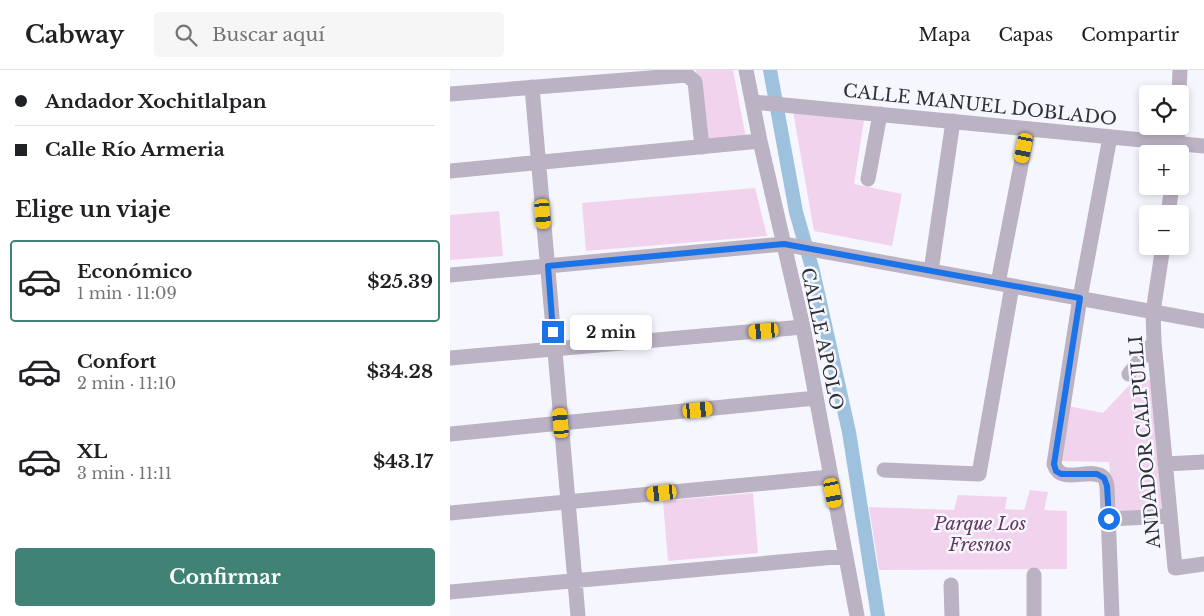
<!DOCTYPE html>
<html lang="es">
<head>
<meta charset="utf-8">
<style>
	body { margin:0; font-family:"Libre Baskerville",serif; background:#f6f6f6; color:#202124; height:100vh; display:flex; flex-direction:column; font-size:19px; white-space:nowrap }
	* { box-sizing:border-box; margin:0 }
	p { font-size:16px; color:#757577 }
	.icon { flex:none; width:28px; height:28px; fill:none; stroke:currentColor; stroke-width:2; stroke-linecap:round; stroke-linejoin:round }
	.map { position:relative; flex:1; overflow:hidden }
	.side { display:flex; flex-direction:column; background:#fff; width:450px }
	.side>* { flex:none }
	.guide { display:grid; align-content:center; height:110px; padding:0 15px; background:#fff }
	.fabs { position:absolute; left:689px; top:15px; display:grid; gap:10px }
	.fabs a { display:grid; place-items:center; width:50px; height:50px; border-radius:5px; background:#fff; box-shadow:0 2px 8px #0003; font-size:25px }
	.end { position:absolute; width:22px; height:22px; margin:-11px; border:6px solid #1a73e8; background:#fff; box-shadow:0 0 0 2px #fff }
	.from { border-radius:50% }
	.bubble { position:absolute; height:35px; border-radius:5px; background:#fff; box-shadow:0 2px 8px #0003; font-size:16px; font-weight:700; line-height:35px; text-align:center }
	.car { position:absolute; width:15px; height:30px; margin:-15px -8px; border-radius:6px; box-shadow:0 0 4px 1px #0007; background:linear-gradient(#f5c518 24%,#345 0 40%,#f5c518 0 76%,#345 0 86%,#f5c518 0) }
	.guide b { display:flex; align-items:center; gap:18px; height:48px; font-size:19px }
	.guide b+b { border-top:1px solid #e0e0e0 }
	.guide i { width:12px; height:12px; background:#202124 }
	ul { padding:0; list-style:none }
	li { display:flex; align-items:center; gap:15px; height:82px; margin:0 10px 8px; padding:0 5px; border:2px solid transparent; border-radius:5px }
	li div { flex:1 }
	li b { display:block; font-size:19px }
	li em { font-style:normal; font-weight:700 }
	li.selected { border-color:#408376 }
	li>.icon { width:45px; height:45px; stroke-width:1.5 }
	h2 { padding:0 15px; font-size:22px; line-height:60px }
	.primary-button { display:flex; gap:10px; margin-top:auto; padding:10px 15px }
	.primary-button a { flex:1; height:58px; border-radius:5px; background:#408376; color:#fff; font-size:20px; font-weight:700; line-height:58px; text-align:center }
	header { display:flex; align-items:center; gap:30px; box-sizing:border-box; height:70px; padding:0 25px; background:#fff; border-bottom:1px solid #e0e0e0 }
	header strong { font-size:24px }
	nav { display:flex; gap:28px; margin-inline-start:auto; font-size:18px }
	.search { width:350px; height:45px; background:#f6f6f6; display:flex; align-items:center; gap:12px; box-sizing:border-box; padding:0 18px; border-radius:5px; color:#757577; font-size:19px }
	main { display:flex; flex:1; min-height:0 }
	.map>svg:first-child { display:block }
	.green { fill:#f1d3ed }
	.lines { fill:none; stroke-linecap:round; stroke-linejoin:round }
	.canal { stroke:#9ec1dd; stroke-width:14 }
	.minor { stroke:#bbb2c3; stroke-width:15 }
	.route { stroke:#1a73e8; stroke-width:6 }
	.labels { text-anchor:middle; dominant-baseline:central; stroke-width:5; stroke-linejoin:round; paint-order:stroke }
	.street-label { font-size:18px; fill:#303037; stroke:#f6f6fe }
	.park-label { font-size:18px; font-style:italic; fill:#633760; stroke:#f6f6fe }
</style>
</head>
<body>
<header>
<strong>Cabway</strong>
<div class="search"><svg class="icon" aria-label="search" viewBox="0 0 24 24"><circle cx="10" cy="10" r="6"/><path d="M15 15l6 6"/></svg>Buscar aquí</div>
<nav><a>Mapa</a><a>Capas</a><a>Compartir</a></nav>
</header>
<main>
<section class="side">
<div class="guide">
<b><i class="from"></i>Andador Xochitlalpan</b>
<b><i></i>Calle Río Armeria</b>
</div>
<h2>Elige un viaje</h2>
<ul>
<li class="selected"><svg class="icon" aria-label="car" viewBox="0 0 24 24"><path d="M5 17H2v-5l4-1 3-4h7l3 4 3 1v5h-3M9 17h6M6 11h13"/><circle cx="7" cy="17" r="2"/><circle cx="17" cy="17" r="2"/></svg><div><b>Económico</b><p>1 min · 11:09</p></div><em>$25.39</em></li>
<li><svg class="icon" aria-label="car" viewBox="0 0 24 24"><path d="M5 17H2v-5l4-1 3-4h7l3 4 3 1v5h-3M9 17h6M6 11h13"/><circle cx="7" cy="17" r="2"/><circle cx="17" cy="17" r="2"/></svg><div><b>Confort</b><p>2 min · 11:10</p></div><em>$34.28</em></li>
<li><svg class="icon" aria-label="car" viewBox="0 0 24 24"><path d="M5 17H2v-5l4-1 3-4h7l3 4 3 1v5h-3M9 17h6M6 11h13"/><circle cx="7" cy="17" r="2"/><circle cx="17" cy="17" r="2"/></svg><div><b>XL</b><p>3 min · 11:11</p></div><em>$43.17</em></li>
</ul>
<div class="primary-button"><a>Confirmar</a></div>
</section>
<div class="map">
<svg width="754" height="546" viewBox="0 0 754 546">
	<rect width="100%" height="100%" fill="#f6f6fe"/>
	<path class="green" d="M 246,0 L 283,0 L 296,68 L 254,73 Z
		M 343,41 L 414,50 L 404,114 L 452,124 L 442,176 L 364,161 Z
		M 305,118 L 317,166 L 136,181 L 132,133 Z
		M 49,141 L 53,186 L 0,190 L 0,145 Z
		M 691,303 L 702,312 L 712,441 L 664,444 L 659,392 L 611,391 L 618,336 L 653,343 Z
		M 580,420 L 598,422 L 594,440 L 617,441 L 617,499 L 429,500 L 419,437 L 504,440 L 508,425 L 557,427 L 555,439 L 574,440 Z
		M 303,423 L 308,483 L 218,491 L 213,431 Z"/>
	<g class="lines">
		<path class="canal" d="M 320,0 L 346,142 L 363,201 L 399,362 L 428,546"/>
		<path class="minor" d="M 296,0 L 310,71 L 353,257 L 407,546
			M 82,17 L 128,546
			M 0,24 L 237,5 L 245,12 L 252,77
			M 729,24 L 730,0
			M 303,32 L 754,76
			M 660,67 L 630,228 L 604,394 C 611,417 642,395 654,408 C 656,410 656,413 657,416 L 662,546
			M 727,82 L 728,56
			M 0,101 L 310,71
			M 418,109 L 430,44
			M 718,144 L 722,116
			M 713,176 L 703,242 L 704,272 L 725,498 L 754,494
			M 481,201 L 503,51
			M 0,205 L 333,174 L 754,251
			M 548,213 L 578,59
			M 0,288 L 353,257
			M 679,304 L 704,272
			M 0,364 L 366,328
			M 715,394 L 754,392
			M 434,400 L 529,404 L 562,216
			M 0,443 L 380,407
			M 659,449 L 720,446
			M 584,505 L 584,546
			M 501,515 L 502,546
			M 0,522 L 396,486"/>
	</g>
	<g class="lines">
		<path class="route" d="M 103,262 L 98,196 L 334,174 L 630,228 L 604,394 L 606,401 L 611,404 L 647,404 L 654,408 L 657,416 L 659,449"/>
	</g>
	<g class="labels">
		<g class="street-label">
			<text transform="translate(530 35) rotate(6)">CALLE MANUEL DOBLADO</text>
			<text transform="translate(372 269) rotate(78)">CALLE APOLO</text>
			<text transform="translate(695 372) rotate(-95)">ANDADOR CALPULLI</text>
		</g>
		<g class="park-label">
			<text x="530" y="454">Parque Los<tspan x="530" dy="21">Fresnos</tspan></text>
		</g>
	</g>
</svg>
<div class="fabs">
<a><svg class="icon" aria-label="locate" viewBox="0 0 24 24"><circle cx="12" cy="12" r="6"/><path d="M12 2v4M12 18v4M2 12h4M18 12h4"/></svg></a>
<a>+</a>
<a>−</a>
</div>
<i class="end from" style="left:659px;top:449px"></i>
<i class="end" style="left:103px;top:262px"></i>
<div class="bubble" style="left:120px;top:245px;width:82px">2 min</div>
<i class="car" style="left:574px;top:78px;rotate:191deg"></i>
<i class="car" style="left:93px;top:144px;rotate:175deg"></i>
<i class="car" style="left:314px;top:261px;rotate:265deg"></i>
<i class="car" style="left:248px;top:340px;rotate:84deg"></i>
<i class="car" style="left:111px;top:353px;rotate:355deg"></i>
<i class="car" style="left:212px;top:423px;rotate:264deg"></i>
<i class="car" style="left:383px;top:423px;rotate:169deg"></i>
</div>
</main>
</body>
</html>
